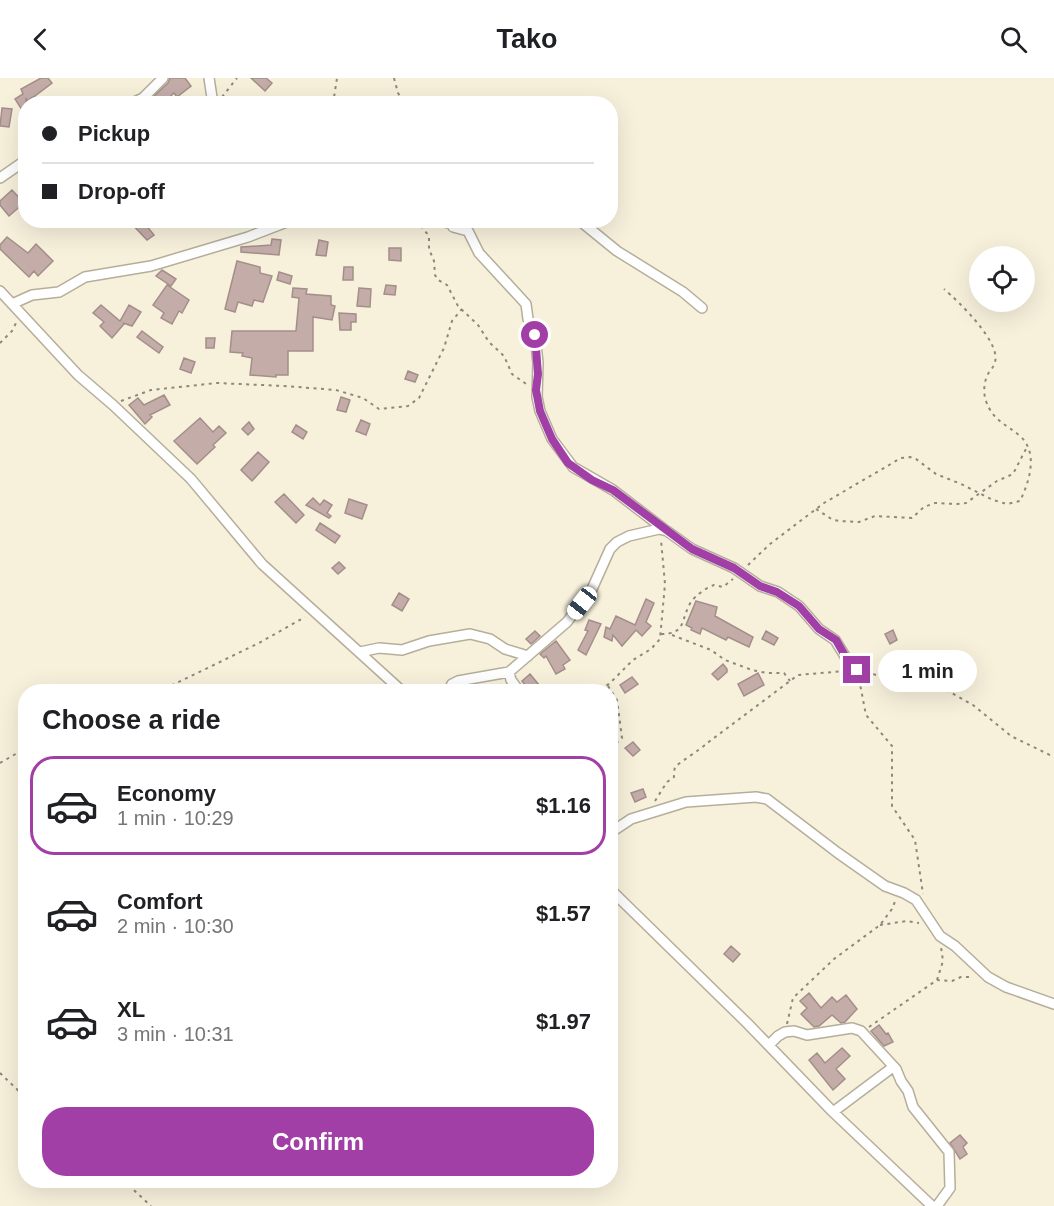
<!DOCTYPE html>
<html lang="en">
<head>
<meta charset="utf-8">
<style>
	body { margin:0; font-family:Helvetica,sans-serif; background:#f6f6f6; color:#202124; height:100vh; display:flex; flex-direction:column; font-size:22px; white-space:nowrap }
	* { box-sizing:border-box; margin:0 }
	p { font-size:20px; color:#757577 }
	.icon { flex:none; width:33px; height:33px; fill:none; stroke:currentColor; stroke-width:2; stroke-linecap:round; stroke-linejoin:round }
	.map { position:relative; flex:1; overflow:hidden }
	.side { position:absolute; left:18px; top:606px; width:600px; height:504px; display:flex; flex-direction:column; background:#fff; border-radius:24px; box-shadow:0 6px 24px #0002 }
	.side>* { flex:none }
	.top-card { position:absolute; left:18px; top:18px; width:600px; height:132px; border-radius:24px; box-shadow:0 6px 24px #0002; display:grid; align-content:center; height:132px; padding:0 24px; background:#fff }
	.controls { position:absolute; left:969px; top:168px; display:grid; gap:12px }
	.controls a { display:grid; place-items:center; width:66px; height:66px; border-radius:50%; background:#fff; box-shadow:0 6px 24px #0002; font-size:30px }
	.end { position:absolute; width:27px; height:27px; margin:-14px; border:8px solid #a23fa6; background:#fff; box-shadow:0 0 0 3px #fff }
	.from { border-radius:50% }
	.bubble { position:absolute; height:42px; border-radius:21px; background:#fff; box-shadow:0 6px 24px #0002; font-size:20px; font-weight:600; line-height:42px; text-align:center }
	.car { position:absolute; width:18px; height:36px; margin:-18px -9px; border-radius:8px; box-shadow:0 0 4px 2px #0007; background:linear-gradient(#fff 24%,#345 0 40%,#fff 0 76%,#345 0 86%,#fff 0) }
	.top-card b { display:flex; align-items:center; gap:21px; height:57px; font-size:22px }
	.top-card b+b { border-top:2px solid #e0e0e0 }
	.top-card i { width:15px; height:15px; background:#202124 }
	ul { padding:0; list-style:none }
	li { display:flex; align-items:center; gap:18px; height:99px; margin:0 12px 9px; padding:0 12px; border:3px solid transparent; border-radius:24px }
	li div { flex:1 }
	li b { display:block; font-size:22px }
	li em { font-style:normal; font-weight:600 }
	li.selected { border-color:#a23fa6 }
	li>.icon { width:54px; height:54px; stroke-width:1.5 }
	h2 { padding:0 24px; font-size:27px; line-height:72px }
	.primary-button { display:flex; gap:12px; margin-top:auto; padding:12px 24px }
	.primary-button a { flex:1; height:69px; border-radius:24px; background:#a23fa6; color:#fff; font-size:24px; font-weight:600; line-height:69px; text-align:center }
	header { display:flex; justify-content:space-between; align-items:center; height:78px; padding:0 24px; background:#fff; font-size:27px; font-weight:600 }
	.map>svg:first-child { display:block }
	.building { fill:#c4ada9; stroke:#a48e8a; stroke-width:1.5 }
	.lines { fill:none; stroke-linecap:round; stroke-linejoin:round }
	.street-casing { stroke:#b4ae9b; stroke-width:12 }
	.path { stroke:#8c887a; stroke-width:2; stroke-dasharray:3 4.5; stroke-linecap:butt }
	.street { stroke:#fff; stroke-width:9 }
	.route { stroke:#a23fa6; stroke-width:8 }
</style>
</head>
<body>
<header><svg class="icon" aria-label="back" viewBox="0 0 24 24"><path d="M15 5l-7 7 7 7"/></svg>Tako<svg class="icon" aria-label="search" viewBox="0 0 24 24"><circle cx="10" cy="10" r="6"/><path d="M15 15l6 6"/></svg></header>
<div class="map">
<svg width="1054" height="1128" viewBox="0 0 1054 1128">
	<rect width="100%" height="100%" fill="#f7f1dc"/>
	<path class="building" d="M 41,0 L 48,0 L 52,5 L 35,18 L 27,23 L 26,20 L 26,38 L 15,21 L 23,16 L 21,11 Z
		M 170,0 L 185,0 L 191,8 L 177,19 L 174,15 L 162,26 L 159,26 L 153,19 L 168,5 Z
		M 251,0 L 266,0 L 272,5 L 265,13 Z
		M 2,30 L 12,31 L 9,49 L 0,48 Z
		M 12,112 L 24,125 L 9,138 L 0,127 L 0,123 Z
		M 128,142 L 142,142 L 154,157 L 147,162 Z
		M 7,159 L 28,175 L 36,166 L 53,183 L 38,198 L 34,193 L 29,199 L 0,171 L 0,167 Z
		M 272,161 L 281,162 L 279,177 L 241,174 L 241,169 L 271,167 Z
		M 319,162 L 328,164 L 326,178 L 316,177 Z
		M 389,170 L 401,170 L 401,183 L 389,182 Z
		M 237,183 L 260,189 L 260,195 L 272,198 L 263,224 L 254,222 L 252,228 L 238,224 L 235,234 L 225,231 Z
		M 344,189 L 353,189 L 353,202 L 343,202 Z
		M 162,192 L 176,201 L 171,208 L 156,198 Z
		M 279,194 L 292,198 L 290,206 L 277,202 Z
		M 167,207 L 189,222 L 182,235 L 179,233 L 172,246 L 161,240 L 164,235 L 153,227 Z
		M 386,207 L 396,208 L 395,217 L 384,216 Z
		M 293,210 L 307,211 L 306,216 L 331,218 L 331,227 L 335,228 L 332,242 L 313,239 L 313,273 L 288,273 L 288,297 L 276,297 L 276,299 L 250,297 L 252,280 L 242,278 L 243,275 L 230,274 L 232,253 L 296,253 L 299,220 L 292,219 Z
		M 359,210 L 371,211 L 370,229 L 357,228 Z
		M 101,227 L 120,243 L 129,227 L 141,234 L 132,248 L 123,245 L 124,246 L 112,260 L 100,248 L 104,244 L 93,235 Z
		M 339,235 L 356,236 L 356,244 L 351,244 L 351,252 L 340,252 Z
		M 142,253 L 163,269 L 159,275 L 137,259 Z
		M 206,260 L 215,260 L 214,270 L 206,270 Z
		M 184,280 L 195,284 L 191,295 L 180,291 Z
		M 408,293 L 418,297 L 415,304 L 405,301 Z
		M 164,317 L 170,327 L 150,337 L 152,339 L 145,346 L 129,327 L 138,320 L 144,327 Z
		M 341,319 L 350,322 L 346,334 L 337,332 Z
		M 200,340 L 213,354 L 219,348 L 226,355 L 213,367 L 215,369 L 197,386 L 174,363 Z
		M 361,342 L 370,346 L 366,357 L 356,353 Z
		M 249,344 L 254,351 L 248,357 L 242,351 Z
		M 296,347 L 307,354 L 303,361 L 292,354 Z
		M 258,374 L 269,384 L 252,403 L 241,392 Z
		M 284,416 L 304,437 L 296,445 L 275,424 Z
		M 313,420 L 320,427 L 324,422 L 332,427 L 327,435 L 331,438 L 329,440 L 306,427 Z
		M 349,421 L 367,427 L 362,441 L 345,435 Z
		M 320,445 L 340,458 L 335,465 L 316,452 Z
		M 339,484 L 345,490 L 338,496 L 332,490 Z
		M 399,515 L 409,521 L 402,533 L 392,527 Z
		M 646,521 L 654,525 L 646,544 L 651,548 L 642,558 L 636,552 L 622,568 L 613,557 L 612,563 L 604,559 L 606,549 L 610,551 L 616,538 L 635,547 Z
		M 696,523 L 717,529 L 715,538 L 753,559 L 749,569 L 728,559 L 726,562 L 702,550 L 700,556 L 691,552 L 692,550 L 686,547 Z
		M 589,542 L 601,546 L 586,577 L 578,572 L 588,553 L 585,552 Z
		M 893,552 L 897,562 L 890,566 L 885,556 Z
		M 535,553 L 540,558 L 531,566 L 526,561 Z
		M 766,553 L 778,560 L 774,567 L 762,561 Z
		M 556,563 L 570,582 L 563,587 L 565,591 L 556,596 L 546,578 L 544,580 L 540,576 Z
		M 723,586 L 727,591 L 727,594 L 718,602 L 712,596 Z
		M 758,595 L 764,607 L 744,618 L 738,606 Z
		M 530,596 L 539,607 L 531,614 L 522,603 Z
		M 632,599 L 638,606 L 625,615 L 620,607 Z
		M 633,664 L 640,672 L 633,678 L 625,670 Z
		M 643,711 L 646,719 L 635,724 L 631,715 Z
		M 731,868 L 740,876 L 733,884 L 724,876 Z
		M 809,915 L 821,930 L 832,919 L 837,924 L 846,917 L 857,931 L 845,944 L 841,945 L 832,937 L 819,948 L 814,949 L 801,936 L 807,930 L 800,923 Z
		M 879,947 L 886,956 L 888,955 L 893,964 L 884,968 L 871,953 Z
		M 842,970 L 850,978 L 836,991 L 845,1001 L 833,1012 L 809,982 L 817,975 L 825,985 Z
		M 960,1057 L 967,1065 L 963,1069 L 967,1076 L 960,1081 L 950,1065 Z"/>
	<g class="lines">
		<g class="street-casing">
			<path id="street" d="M 209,0 L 213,26
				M 130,26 L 143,20 L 163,0
				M 0,100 L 26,82
				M 434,142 L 450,145
				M 450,142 L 453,149 L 468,153 L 479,175 L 526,226 L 528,241 L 535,257 L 538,285 L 537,319 L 540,333 L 552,361 L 573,389 L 613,412 L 664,451
				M 579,142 L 617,173 L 683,214 L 702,230
				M 0,213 L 78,297 L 113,327 L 191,401 L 262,486 L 403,614
				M 12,226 L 32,217 L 59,214 L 85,199 L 151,188 L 248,159 L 292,142
				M 360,574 L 379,570 L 402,572 L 429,563 L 470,556 L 490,561 L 505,571 L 528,578
				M 509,594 L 511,602 L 520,614
				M 448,614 L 452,606 L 458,603 L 509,594 L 567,544 L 592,511 L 610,471 L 617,464 L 629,458 L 659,451 L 667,453 L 692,471 L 734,490 L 760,508 L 778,514 L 799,528 L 819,551 L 835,562 L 848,583 L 857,592
				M 610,755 L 631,741 L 686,724 L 756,719 L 767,721 L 838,775 L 885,808 L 904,815 L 916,822 L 940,858 L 955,868 L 988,899 L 1006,909 L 1054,926
				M 610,811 L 748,946 L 833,1034 L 932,1128
				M 769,967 L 778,958 L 785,954 L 794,953 L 807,957 L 852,950 L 861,953 L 896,991 L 901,1003 L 908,1013 L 913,1029 L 949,1074 L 950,1110 L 937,1128
				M 833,1034 L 893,989"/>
		</g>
		<path class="path" d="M 394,0 L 398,15 L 405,26
			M 222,19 L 237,0
			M 333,26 L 337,0
			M 416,142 L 429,158 L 429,171 L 434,183 L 435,197 L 438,202 L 447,207 L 458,228 L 478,247 L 489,264 L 504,278 L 512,296 L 529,308
			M 0,265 L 12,253 L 17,243
			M 121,323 L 151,312 L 217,305 L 284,308 L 336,312 L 363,320 L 379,331 L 408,328 L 419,320 L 444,270 L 452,243 L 462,231
			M 816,431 L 833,442 L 840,443 L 859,444 L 875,438 L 912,440 L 924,429 L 935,425 L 957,426 L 966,425 L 997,403 L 1013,396 L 1027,369
			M 748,487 L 770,466 L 824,425 L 901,380 L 910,379 L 916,381 L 936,396 L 961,406 L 993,422 L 1007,426 L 1020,423 C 1029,404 1039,375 1020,358 C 1006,346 993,343 986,323 C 983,315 984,303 988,296 C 990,292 994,289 995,284 C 1001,264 958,223 944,211
			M 661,556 C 687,556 680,542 691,524 C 696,517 706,510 714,507 L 723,509 L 733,501
			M 672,557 L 711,572 L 725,582 L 752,592 L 767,595 L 784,595 L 790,603
			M 866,594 L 906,606 L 938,610 L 948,613 L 973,627 L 1011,658 L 1054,679
			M 859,601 L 866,637 L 892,668 L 892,728 L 915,762 L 923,816
			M 608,608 L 617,622 L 622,660 L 610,671
			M 158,614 L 259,565 L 305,539
			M 593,614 L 609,606 L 633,582 L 651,571 L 660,561 L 665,506 L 661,462
			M 0,685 L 26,670
			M 655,723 L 667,704 L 674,699 C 674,696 674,693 675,689 C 676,687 701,671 706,666 L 798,597 L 845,593
			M 880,847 L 907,843 L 919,845
			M 937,902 L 943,883 L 941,869
			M 787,946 L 793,920 L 834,881 L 880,847 L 892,831 L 896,821
			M 869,949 L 937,902 L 952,903 L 961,899 L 973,899
			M 0,995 L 26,1020
			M 123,1102 L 151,1128"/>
		<use href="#street" class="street"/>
	</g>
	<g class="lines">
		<path class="route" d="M 535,257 L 538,296 L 536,312 L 540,333 L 552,361 L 568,385 L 592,402 L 613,412 L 692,471 L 734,490 L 760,508 L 777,514 L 799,528 L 819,551 L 836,562 L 848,583 L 857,592"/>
	</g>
</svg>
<div class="controls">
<a><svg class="icon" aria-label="locate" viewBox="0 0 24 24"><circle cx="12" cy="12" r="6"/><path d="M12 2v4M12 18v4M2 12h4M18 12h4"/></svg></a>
</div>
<i class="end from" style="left:535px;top:257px"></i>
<i class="end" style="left:857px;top:592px"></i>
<div class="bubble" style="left:878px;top:572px;width:99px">1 min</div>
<i class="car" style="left:582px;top:525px;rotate:218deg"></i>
<div class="top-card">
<b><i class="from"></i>Pickup</b>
<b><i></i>Drop-off</b>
</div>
<section class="side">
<h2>Choose a ride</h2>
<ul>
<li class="selected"><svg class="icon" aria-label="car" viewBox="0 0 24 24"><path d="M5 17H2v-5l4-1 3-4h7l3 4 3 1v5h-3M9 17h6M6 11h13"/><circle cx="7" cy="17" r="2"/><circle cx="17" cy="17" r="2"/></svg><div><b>Economy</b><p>1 min · 10:29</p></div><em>$1.16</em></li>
<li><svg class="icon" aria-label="car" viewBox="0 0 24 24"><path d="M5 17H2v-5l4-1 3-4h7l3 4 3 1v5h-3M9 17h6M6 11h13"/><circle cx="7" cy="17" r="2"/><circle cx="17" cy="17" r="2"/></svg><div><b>Comfort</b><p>2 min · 10:30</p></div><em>$1.57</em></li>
<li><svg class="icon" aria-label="car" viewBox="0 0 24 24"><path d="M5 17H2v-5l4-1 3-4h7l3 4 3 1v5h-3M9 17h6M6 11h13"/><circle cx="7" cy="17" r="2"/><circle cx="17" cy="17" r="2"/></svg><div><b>XL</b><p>3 min · 10:31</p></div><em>$1.97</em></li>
</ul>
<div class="primary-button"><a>Confirm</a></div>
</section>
</div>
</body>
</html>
